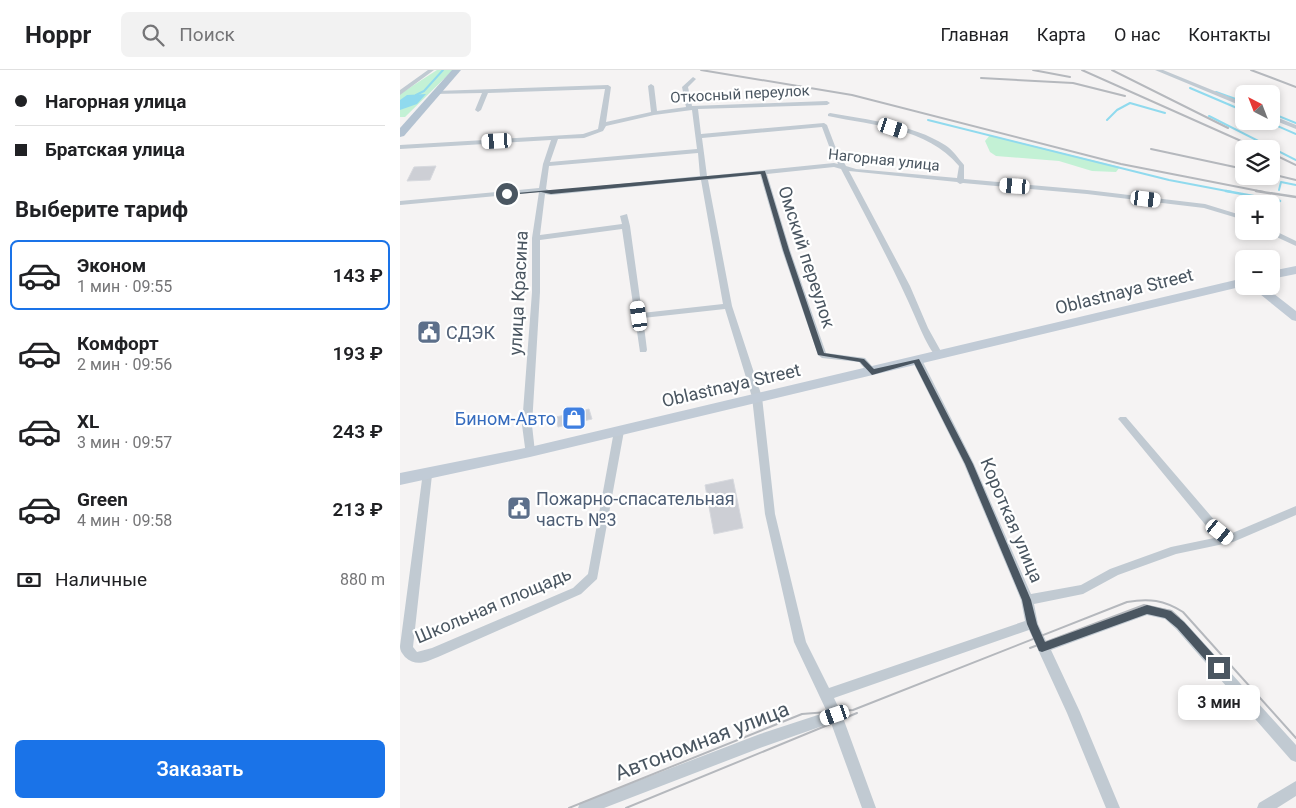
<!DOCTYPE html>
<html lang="ru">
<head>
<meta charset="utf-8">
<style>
	body { margin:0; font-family:Roboto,sans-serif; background:#f2f2f2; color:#202124; height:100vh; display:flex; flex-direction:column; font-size:19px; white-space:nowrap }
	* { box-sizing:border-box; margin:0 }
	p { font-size:16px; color:#757577 }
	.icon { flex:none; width:28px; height:28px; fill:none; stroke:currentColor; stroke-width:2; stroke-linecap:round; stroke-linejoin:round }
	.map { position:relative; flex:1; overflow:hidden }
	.drawer { display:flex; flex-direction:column; background:#fff; width:400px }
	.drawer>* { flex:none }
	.guide { display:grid; align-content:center; height:110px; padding:0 15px; background:#fff }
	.needle { width:32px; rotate:318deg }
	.controls { position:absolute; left:835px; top:15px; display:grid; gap:10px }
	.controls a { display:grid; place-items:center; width:45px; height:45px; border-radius:8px; background:#fff; box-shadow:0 2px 8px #0003; font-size:25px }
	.end { position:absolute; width:22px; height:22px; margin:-11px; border:6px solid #4a5661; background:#fff; box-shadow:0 0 0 2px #fff }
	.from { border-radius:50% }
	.bubble { position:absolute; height:35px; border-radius:8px; background:#fff; box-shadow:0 2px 8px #0003; font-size:16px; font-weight:600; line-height:35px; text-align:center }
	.car { position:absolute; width:15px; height:30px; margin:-15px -8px; border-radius:6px; box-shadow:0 0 4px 1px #0007; background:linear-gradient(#fff 24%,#345 0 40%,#fff 0 76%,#345 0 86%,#fff 0) }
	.guide b { display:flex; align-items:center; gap:18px; height:48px; font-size:19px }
	.guide b+b { border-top:1px solid #e0e0e0 }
	.guide i { width:12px; height:12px; background:#202124 }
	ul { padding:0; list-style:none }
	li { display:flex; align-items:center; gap:15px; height:70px; margin:0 10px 8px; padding:0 5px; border:2px solid transparent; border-radius:8px }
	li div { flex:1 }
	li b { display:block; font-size:19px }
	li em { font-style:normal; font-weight:600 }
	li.active { border-color:#1a73e8 }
	li>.icon { width:45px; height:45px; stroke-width:1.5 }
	h2 { padding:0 15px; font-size:22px; line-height:60px }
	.pay { display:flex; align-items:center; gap:12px; height:55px; padding:0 15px; font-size:19px }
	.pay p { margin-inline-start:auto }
	.action { display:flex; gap:10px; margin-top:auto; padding:10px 15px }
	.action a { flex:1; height:58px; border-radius:8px; background:#1a73e8; color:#fff; font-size:20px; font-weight:600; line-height:58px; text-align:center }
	header { display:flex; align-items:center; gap:30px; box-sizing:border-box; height:70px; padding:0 25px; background:#fff; border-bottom:1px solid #e0e0e0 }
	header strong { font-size:24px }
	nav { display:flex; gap:28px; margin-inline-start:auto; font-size:18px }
	.search { width:350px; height:45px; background:#f2f2f2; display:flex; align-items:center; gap:12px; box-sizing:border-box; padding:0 18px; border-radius:8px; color:#757577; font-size:19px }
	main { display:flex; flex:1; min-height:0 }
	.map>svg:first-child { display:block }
	.green { fill:#c3f1d5 }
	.water { fill:#90daee }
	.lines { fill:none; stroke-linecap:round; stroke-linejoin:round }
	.stream-far1 { stroke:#90daee; stroke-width:2 }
	.stream { stroke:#90daee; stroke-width:2.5 }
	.building { fill:#cdcfd5; stroke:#d7d9de }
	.street { fill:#c1cad2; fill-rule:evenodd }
	.secondary { fill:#c1cbd6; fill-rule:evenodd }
	.primary { fill:#b3c2d1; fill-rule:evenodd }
	.tram { stroke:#b5b8bd; stroke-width:2 }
	.rail-far1 { stroke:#b5b8bd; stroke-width:2 }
	.rail { stroke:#b5b8bd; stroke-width:2.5 }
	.route { fill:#4a5661 }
	.labels { text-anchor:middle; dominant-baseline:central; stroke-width:4.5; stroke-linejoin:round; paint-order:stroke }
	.far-street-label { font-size:15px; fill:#4a5661; stroke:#fff }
	.street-label { font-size:18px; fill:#4a5661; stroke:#fff }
	.service-label { font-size:18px; fill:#4e5e75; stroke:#fff; text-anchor:start }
	.shop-label { font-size:18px; fill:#366cbe; stroke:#fff; text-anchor:end }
	.near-street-label { font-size:21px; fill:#4a5661; stroke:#fff }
</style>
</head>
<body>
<header>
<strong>Hoppr</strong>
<div class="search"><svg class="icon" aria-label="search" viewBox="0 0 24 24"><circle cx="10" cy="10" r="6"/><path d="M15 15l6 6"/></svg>Поиск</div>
<nav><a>Главная</a><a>Карта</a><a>О нас</a><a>Контакты</a></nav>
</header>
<main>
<section class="drawer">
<div class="guide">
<b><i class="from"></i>Нагорная улица</b>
<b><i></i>Братская улица</b>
</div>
<h2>Выберите тариф</h2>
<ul>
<li class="active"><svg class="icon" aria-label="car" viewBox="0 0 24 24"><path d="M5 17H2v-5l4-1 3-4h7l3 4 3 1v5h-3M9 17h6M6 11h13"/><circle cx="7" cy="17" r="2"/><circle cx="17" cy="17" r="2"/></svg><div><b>Эконом</b><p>1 мин · 09:55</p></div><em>143 ₽</em></li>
<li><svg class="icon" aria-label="car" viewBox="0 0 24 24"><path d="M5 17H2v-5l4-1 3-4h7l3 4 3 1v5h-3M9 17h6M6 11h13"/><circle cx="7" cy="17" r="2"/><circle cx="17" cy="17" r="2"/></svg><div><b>Комфорт</b><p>2 мин · 09:56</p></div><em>193 ₽</em></li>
<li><svg class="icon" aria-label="car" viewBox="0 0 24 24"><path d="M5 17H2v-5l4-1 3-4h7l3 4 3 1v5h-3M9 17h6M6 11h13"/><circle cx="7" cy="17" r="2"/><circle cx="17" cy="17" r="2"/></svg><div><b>XL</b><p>3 мин · 09:57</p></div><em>243 ₽</em></li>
<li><svg class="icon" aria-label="car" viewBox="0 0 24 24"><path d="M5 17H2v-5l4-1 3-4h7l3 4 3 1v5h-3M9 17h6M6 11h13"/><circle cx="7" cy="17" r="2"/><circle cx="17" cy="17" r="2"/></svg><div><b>Green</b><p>4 мин · 09:58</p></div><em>213 ₽</em></li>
</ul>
<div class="pay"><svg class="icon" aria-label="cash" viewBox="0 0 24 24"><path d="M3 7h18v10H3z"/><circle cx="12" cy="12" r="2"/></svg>Наличные<p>880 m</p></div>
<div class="action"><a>Заказать</a></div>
</section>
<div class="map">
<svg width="896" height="738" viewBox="0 0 896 738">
	<rect width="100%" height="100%" fill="#f5f3f3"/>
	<path class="green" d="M 37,0 L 53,0 L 5,47 L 0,47 L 0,24 Z
		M 590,65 L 720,97 L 716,102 L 692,101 L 659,91 L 596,86 L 590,82 L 585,71 Z"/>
	<path class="water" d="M 26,24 L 17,34 L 0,40 L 0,30 L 7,25 Z"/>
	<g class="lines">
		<path class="stream-far1" d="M 790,18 L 844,41
			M 816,22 L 844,32
			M 16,25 L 24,21 L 43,0
			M 871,43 L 896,53
			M 809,46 L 896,90
			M 528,50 L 769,110 L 832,122
			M 707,50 L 717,40 L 730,33 L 765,43
			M 866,51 L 896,64
			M 879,120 L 881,112 L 896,115"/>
		<path class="stream" d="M 826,121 L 880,131"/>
	</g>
	<path class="building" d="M 36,96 L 30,110 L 7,111 L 14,97 Z
		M 189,339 L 192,349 L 158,357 L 156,347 Z
		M 333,409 L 343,458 L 314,464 L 305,415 Z"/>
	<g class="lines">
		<path class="street" d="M 28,0 L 34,0 L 0,25 L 0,20 Z
			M 755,0 L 763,0 L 844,33 L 844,37 Z
			M 293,7 L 296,9 L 288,17 L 292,36 L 427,31 L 430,33 L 427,35 L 298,39 L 301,64 L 424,53 L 427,55 L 435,76 L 446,96 L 456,99 L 557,108 L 559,96 C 526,57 475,56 428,46 L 428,44 L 430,43 C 468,50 512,54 545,75 C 553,80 558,88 564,95 L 564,109 L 687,120 L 805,134 L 844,146 L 844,150 L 804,138 L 687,124 L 563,113 L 560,114 L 557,112 L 449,101 L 510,216 L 528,258 L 543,285 L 539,288 C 531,285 520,258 516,249 C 494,198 467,149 441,99 L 434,97 L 367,104 L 390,180 L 426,283 L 465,288 L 477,302 L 472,305 L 469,304 L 459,292 L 422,288 L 418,285 L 382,180 L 360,104 L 308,110 L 332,236 L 362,327 L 375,444 L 406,572 L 429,618 L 625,551 L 621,530 L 564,394 L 512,290 L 517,287 L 522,290 L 574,394 L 631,524 L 681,515 L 710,499 L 771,477 L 819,467 L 808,458 L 720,351 L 718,349 L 720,347 L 726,347 L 816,452 L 830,464 L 896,436 L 896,445 L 833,472 L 776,484 L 718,505 L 683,524 L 634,534 L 638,554 L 646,571 L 747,535 L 772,540 L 784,551 L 896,675 L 896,692 L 891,690 L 776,559 L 765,549 L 747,545 L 651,580 L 680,642 L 720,738 L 706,738 L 667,643 L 629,560 L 434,628 L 442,645 L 476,738 L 462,738 L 431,653 L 360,678 L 204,738 L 178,738 L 180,733 L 185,731 L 360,664 L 427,642 L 394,572 L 365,444 L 352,327 L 325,239 L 243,248 L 247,280 L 246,282 L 240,282 L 222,159 L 140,170 L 140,222 L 132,355 L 135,382 L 130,386 L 126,385 L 122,355 L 132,222 L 132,168 L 139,122 L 0,135 L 0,131 L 139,118 L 143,94 L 151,70 L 0,79 L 0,75 L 183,64 L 198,59 L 205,19 L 88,23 L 81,40 L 78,42 L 75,40 L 82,23 L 33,24 L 33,22 L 35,21 L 208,15 L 211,17 L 206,52 L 251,42 L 248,16 L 251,14 L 254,16 L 257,41 L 286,37 L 282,17 ZM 292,40 L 297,79 L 150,92 L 158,69 L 184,68 L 203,61 L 206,56 L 254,45 ZM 422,57 L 429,76 L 438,94 L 434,93 L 307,106 L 302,68 ZM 298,83 L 300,106 L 151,121 L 146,119 L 149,96 ZM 301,110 L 323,234 L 242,243 L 230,156 L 227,144 L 220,146 L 222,154 L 140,165 L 145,124 L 151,125 Z
			M 871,45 L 896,55 L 896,59 L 871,49 Z
			M 871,159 L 896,171 L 896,176 L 868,163 L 867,161 L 871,161 Z
			M 219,358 L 224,361 L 197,509 L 181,524 L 38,587 C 26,592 16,597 5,587 C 2,583 0,581 0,576 L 23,402 L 31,402 L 32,405 L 13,577 L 17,582 L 32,578 L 173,518 L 188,504 L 214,361 Z
			M 896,711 L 896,726 L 877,738 L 857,738 L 859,733 Z"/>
		<path class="secondary" d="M 896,196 L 896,204 L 871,209 L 871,201 Z
			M 844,208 L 844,216 L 130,387 L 0,415 L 0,403 L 130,377 Z
			M 850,216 L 864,216 L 896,241 L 896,251 L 892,250 Z"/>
		<path class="primary" d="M 52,0 L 61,0 L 4,66 L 0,67 L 0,58 Z"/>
		<path class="tram" d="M 630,578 L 744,535 L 771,541 L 779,548
			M 169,738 L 402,644 L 453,640 L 727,532 C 749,528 764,530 783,542 L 896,668
			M 226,738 L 457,643"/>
		<path class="rail-far1" d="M 301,0 L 452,25 L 721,94 L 864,122
			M 633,0 L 670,7
			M 682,0 L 859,79
			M 712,0 L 828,58
			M 851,0 L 896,17
			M 581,8 L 673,13 L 725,26
			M 751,79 L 844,99
			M 871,83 L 896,95
			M 871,104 L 896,110"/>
		<path class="rail" d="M 856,121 L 896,127"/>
	</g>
	<path class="route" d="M 365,101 L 389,180 L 424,283 L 464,289 L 474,299 L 519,289 L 573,394 L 631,530 L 637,554 L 645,572 L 747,535 L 771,541 L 784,552 L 823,595 L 823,601 L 815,601 L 777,558 L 765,548 L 747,544 L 642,582 L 639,581 L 627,554 L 622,530 L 565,394 L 514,293 L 472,305 L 460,292 L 418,285 L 383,180 L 361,104 L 151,124 L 141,122 L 107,125 L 104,124 Z"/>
	<defs>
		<g id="civic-square" transform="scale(1.25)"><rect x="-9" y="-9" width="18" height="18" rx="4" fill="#5c6f8a" stroke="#fff"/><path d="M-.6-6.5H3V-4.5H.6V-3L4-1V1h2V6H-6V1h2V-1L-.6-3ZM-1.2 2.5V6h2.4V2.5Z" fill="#fff"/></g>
		<g id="shop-square" transform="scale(1.25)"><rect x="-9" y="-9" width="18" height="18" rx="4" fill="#3f7fe0" stroke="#fff"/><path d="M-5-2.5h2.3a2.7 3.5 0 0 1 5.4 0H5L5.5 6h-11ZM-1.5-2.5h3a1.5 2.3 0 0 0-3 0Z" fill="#fff"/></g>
	</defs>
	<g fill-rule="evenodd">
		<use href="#civic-square" x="29" y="262"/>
		<use href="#shop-square" x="174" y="348"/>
		<use href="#civic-square" x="119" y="438"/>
	</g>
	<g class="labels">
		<g class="far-street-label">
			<text transform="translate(340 24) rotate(-3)">Откосный переулок</text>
			<text transform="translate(484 90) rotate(6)">Нагорная улица</text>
		</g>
		<g class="street-label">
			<text transform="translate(407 187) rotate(72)">Омский переулок</text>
			<text transform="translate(724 221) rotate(-14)">Oblastnaya Street</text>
			<text transform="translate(118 223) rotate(-87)">улица Красина</text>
			<text transform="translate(331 315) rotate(-13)">Oblastnaya Street</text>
			<text transform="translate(612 450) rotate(67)">Короткая улица</text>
			<text transform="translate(93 535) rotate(-23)">Школьная площадь</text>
		</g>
		<g class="service-label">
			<text x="46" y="262">СДЭК</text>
			<text x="136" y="428">Пожарно-спасательная<tspan x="136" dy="21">часть №3</tspan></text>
		</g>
		<g class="shop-label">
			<text x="156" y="348">Бином-Авто</text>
		</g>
		<g class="near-street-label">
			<text transform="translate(302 671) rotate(-21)">Автономная улица</text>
		</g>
	</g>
</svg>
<div class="controls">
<a><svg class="needle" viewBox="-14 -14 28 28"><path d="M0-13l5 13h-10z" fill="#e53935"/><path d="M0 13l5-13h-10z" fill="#757577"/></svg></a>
<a><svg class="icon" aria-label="layers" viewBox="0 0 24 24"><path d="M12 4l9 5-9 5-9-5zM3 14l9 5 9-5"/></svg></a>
<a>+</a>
<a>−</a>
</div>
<i class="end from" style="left:107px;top:124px"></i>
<i class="end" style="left:819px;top:598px"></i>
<div class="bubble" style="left:778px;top:615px;width:82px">3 мин</div>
<i class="car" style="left:493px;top:58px;rotate:108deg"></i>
<i class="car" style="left:97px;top:71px;rotate:267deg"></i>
<i class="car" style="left:615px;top:116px;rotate:274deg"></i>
<i class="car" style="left:746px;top:129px;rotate:97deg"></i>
<i class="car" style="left:239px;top:246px;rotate:352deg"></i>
<i class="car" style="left:820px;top:462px;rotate:129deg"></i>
<i class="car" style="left:435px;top:645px;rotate:251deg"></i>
</div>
</main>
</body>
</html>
